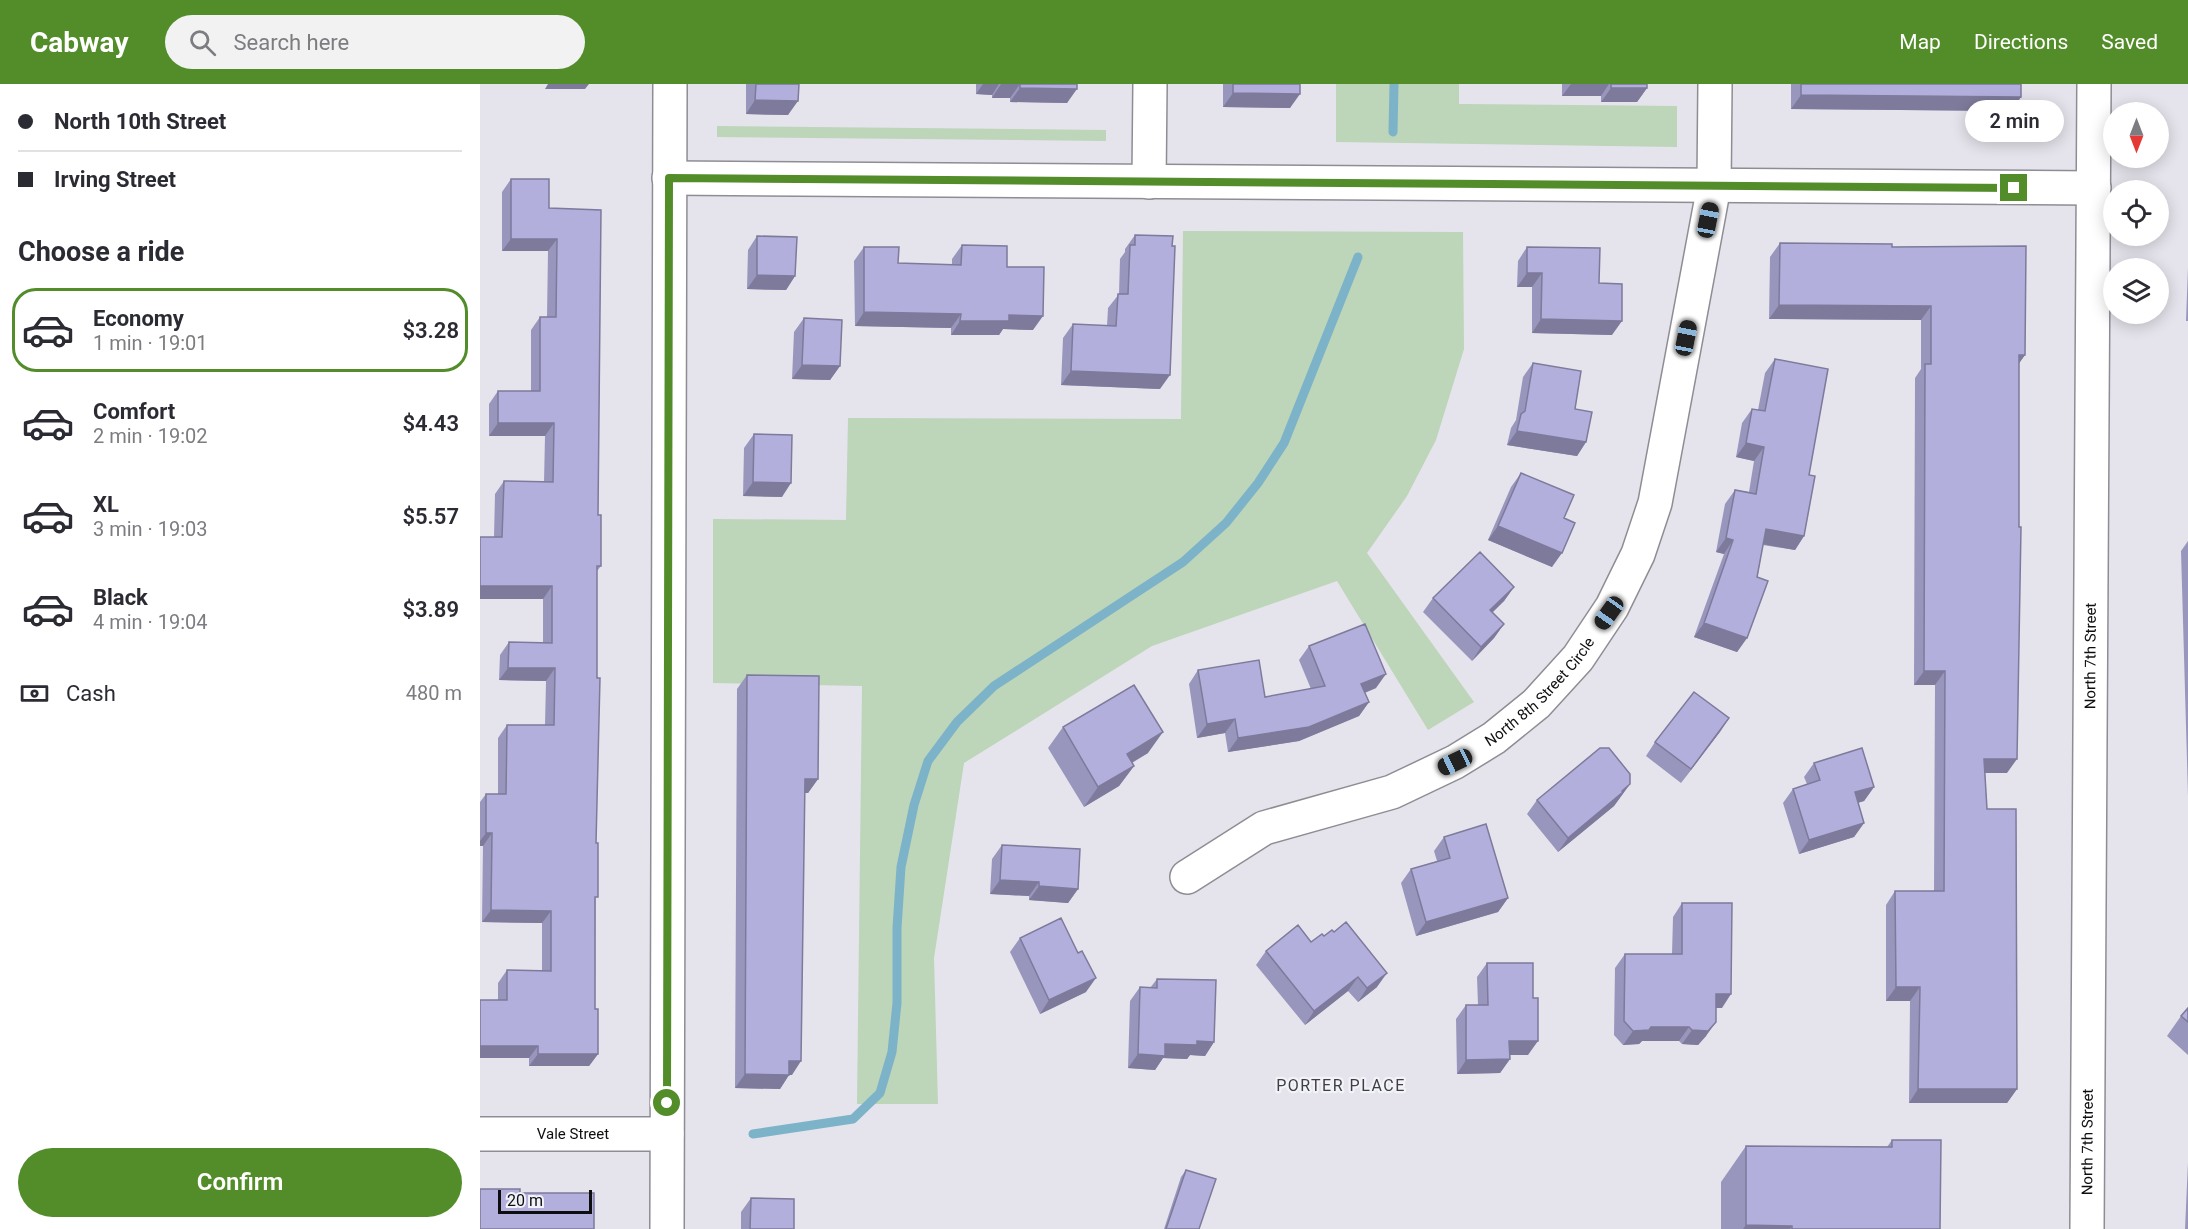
<!DOCTYPE html>
<html lang="en">
<head>
<meta charset="utf-8">
<style>
	body { margin:0; font-family:Roboto,sans-serif; background:#f2f2f3; color:#2b2b33; height:100vh; display:flex; flex-direction:column; font-size:22px; white-space:nowrap }
	* { box-sizing:border-box; margin:0 }
	p { font-size:20px; color:#7c7c81 }
	.icon { flex:none; width:33px; height:33px; fill:none; stroke:currentColor; stroke-width:2; stroke-linecap:round; stroke-linejoin:round }
	.map { position:relative; flex:1; overflow:hidden }
	.details { display:flex; flex-direction:column; background:#fff; width:480px }
	.details>* { flex:none }
	.banner { display:grid; align-content:center; height:132px; padding:0 18px; background:#fff }
	.needle { width:39px; rotate:180deg }
	.buttons { position:absolute; left:1623px; top:18px; display:grid; gap:12px }
	.buttons a { display:grid; place-items:center; width:66px; height:66px; border-radius:50%; background:#fff; box-shadow:0 3px 15px #0003; font-size:30px }
	.scale { position:absolute; left:18px; bottom:15px; width:94px; box-sizing:border-box; padding-left:6px; border:3px solid #0e0e10; border-top:0; font-size:16px; line-height:21px; white-space:nowrap; color:#0e0e10; -webkit-text-stroke:4px #f2f2f9; paint-order:stroke }
	.end { position:absolute; width:27px; height:27px; margin:-14px; border:8px solid #528d2a; background:#fff; box-shadow:0 0 0 3px #fff }
	.from { border-radius:50% }
	.bubble { position:absolute; height:42px; border-radius:21px; background:#fff; box-shadow:0 3px 15px #0003; font-size:20px; font-weight:600; line-height:42px; text-align:center }
	.car { position:absolute; width:18px; height:36px; margin:-18px -9px; border-radius:8px; box-shadow:0 0 4px 2px #0007; background:linear-gradient(#222 24%,#8ab4d8 0 40%,#222 0 76%,#8ab4d8 0 86%,#222 0) }
	.banner b { display:flex; align-items:center; gap:21px; height:57px; font-size:22px }
	.banner b+b { border-top:2px solid #e1e1e2 }
	.banner i { width:15px; height:15px; background:#2b2b33 }
	ul { padding:0; list-style:none }
	li { display:flex; align-items:center; gap:18px; height:84px; margin:0 12px 9px; padding:0 6px; border:3px solid transparent; border-radius:24px }
	li div { flex:1 }
	li b { display:block; font-size:22px }
	li em { font-style:normal; font-weight:600 }
	li.current { border-color:#528d2a }
	li>.icon { width:54px; height:54px; stroke-width:1.5 }
	h2 { padding:0 18px; font-size:27px; line-height:72px }
	.pay { display:flex; align-items:center; gap:15px; height:66px; padding:0 18px; font-size:22px }
	.pay p { margin-inline-start:auto }
	.cta { display:flex; gap:12px; margin-top:auto; padding:12px 18px }
	.cta a { flex:1; height:69px; border-radius:36px; background:#528d2a; color:#fff; font-size:24px; font-weight:600; line-height:69px; text-align:center }
	header { display:flex; align-items:center; gap:36px; box-sizing:border-box; height:84px; padding:0 30px; background:#528d2a; color:#fff }
	header strong { font-size:28px }
	nav { display:flex; gap:33px; margin-inline-start:auto; font-size:21px }
	.search { width:420px; height:54px; background:#f2f2f3; display:flex; align-items:center; gap:15px; box-sizing:border-box; padding:0 21px; border-radius:33px; color:#7c7c81; font-size:22px }
	main { display:flex; flex:1; min-height:0 }
	.map>svg:first-child { display:block }
	.green { fill:#bdd5b8 }
	.lines { fill:none; stroke-linecap:round; stroke-linejoin:round }
	.stream { stroke:#7cb3c9; stroke-width:9 }
	.minor-casing { stroke:#8e8d94; stroke-width:36 }
	.minor { stroke:#fff; stroke-width:33 }
	.wall { fill:#9996be }
	.shaded-wall { fill:#7d7a9b }
	.building { fill:#b2afdd; stroke:#7d7a9b; stroke-width:1.5 }
	.route { stroke:#528d2a; stroke-width:8 }
	.labels { text-anchor:middle; dominant-baseline:central; stroke-width:4.5; stroke-linejoin:round; paint-order:stroke }
	.street-label { font-size:15px; fill:#0e0e10; stroke:#f2f2f9 }
	.neighbourhood-label { font-size:16px; letter-spacing:1.5px; fill:#3f3e44; stroke:#f2f2f9 }
</style>
</head>
<body>
<header>
<strong>Cabway</strong>
<div class="search"><svg class="icon" aria-label="search" viewBox="0 0 24 24"><circle cx="10" cy="10" r="6"/><path d="M15 15l6 6"/></svg>Search here</div>
<nav><a>Map</a><a>Directions</a><a>Saved</a></nav>
</header>
<main>
<section class="details">
<div class="banner">
<b><i class="from"></i>North 10th Street</b>
<b><i></i>Irving Street</b>
</div>
<h2>Choose a ride</h2>
<ul>
<li class="current"><svg class="icon" aria-label="car" viewBox="0 0 24 24"><path d="M5 17H2v-5l4-1 3-4h7l3 4 3 1v5h-3M9 17h6M6 11h13"/><circle cx="7" cy="17" r="2"/><circle cx="17" cy="17" r="2"/></svg><div><b>Economy</b><p>1 min · 19:01</p></div><em>$3.28</em></li>
<li><svg class="icon" aria-label="car" viewBox="0 0 24 24"><path d="M5 17H2v-5l4-1 3-4h7l3 4 3 1v5h-3M9 17h6M6 11h13"/><circle cx="7" cy="17" r="2"/><circle cx="17" cy="17" r="2"/></svg><div><b>Comfort</b><p>2 min · 19:02</p></div><em>$4.43</em></li>
<li><svg class="icon" aria-label="car" viewBox="0 0 24 24"><path d="M5 17H2v-5l4-1 3-4h7l3 4 3 1v5h-3M9 17h6M6 11h13"/><circle cx="7" cy="17" r="2"/><circle cx="17" cy="17" r="2"/></svg><div><b>XL</b><p>3 min · 19:03</p></div><em>$5.57</em></li>
<li><svg class="icon" aria-label="car" viewBox="0 0 24 24"><path d="M5 17H2v-5l4-1 3-4h7l3 4 3 1v5h-3M9 17h6M6 11h13"/><circle cx="7" cy="17" r="2"/><circle cx="17" cy="17" r="2"/></svg><div><b>Black</b><p>4 min · 19:04</p></div><em>$3.89</em></li>
</ul>
<div class="pay"><svg class="icon" aria-label="cash" viewBox="0 0 24 24"><path d="M3 7h18v10H3z"/><circle cx="12" cy="12" r="2"/></svg>Cash<p>480 m</p></div>
<div class="cta"><a>Confirm</a></div>
</section>
<div class="map">
<svg width="1708" height="1145" viewBox="0 0 1708 1145">
	<rect width="100%" height="100%" fill="#e5e4ec"/>
	<path class="green" d="M 856,0 L 979,0 L 979,20 L 1197,22 L 1197,63 L 856,58 Z
		M 237,42 L 626,46 L 626,57 L 237,53 Z
		M 703,147 L 983,148 L 984,265 L 956,356 L 927,412 L 887,469 L 994,618 L 948,646 L 857,497 L 672,562 L 484,679 L 454,874 L 458,1020 L 377,1020 L 382,602 L 233,599 L 233,435 L 366,436 L 368,334 L 701,335 Z"/>
	<g class="lines">
		<path class="stream" d="M 913,48 L 914,0
			M 273,1050 L 373,1035 L 400,1009 L 412,968 L 417,919 L 417,844 L 421,783 L 434,721 L 448,677 L 477,638 L 514,602 L 703,478 L 746,439 L 778,399 L 804,359 L 878,173"/>
		<g class="minor-casing">
			<g id="minor">
				<path d="M 189,94 L 1614,104"/>
				<path d="M 669,98 L 670,0"/>
				<path id="s1" d="M 707,793 L 784,744 L 912,708 L 975,678 L 1014,654 L 1056,620 L 1098,574 L 1132,523 L 1158,470 L 1175,419 L 1234,102 L 1235,0"/>
				<path id="s2" d="M 0,1050 L 187,1050"/>
				<path d="M 187,1145 L 190,0"/>
				<path id="s3" d="M 1607,1145 L 1614,0"/>
			</g>
		</g>
		<use href="#minor" class="minor"/>
	</g>
	<path class="wall" d="M 266,0 L 319,0 L 308,31 L 266,30 Z
		M 496,0 L 597,0 L 587,19 L 530,18 L 530,14 L 512,14 L 512,11 L 496,10 Z
		M 743,0 L 820,0 L 810,24 L 743,23 Z
		M 1082,0 L 1167,0 L 1167,4 L 1157,18 L 1121,18 L 1121,12 L 1082,12 Z
		M 1311,0 L 1541,0 L 1541,13 L 1531,27 L 1311,25 Z
		M 31,95 L 69,124 L 121,126 L 118,431 L 121,482 L 117,487 L 115,925 L 118,970 L 109,982 L 49,982 L 49,974 L 0,974 L 18,916 L 18,899 L 27,886 L 62,887 L 62,839 L 2,838 L 3,762 L 0,762 L 0,718 L 6,710 L 18,710 L 18,654 L 27,641 L 65,641 L 66,597 L 19,596 L 20,571 L 29,558 L 63,558 L 63,515 L 0,515 L 0,453 L 14,453 L 15,410 L 24,397 L 64,398 L 65,352 L 9,352 L 9,320 L 18,307 L 51,307 L 51,246 L 60,233 L 67,233 L 68,167 L 22,167 L 22,108 Z
		M 655,151 L 680,305 L 581,301 L 583,254 L 593,240 L 627,242 L 628,224 L 639,210 L 640,175 L 645,168 L 645,165 Z
		M 277,152 L 315,192 L 306,206 L 267,205 L 268,166 Z
		M 1300,159 L 1412,163 L 1545,271 L 1539,279 L 1527,689 L 1505,689 L 1507,725 L 1537,1005 L 1527,1019 L 1429,1019 L 1430,917 L 1406,917 L 1406,821 L 1415,807 L 1454,807 L 1455,601 L 1434,601 L 1435,294 L 1441,285 L 1441,236 L 1289,235 L 1290,173 Z
		M 482,161 L 527,183 L 553,246 L 523,245 L 519,251 L 471,251 L 471,244 L 375,242 L 374,177 L 384,163 L 418,179 L 472,181 L 472,175 Z
		M 1047,163 L 1119,199 L 1132,251 L 1052,249 L 1052,203 L 1037,203 L 1038,177 Z
		M 1708,183 L 1708,237 L 1706,237 Z
		M 324,234 L 360,282 L 350,296 L 312,295 L 314,248 Z
		M 1295,275 L 1329,391 L 1324,452 L 1315,466 L 1283,461 L 1267,554 L 1257,568 L 1214,553 L 1244,470 L 1236,468 L 1245,420 L 1255,406 L 1269,408 L 1274,377 L 1256,373 L 1262,339 L 1272,325 L 1278,326 L 1285,289 Z
		M 1053,279 L 1095,325 L 1106,358 L 1097,372 L 1027,361 L 1031,344 L 1036,336 L 1043,293 Z
		M 274,350 L 302,413 L 263,412 L 264,364 Z
		M 1041,389 L 1084,434 L 1072,483 L 1008,456 L 1031,403 Z
		M 1708,457 L 1708,712 L 1701,467 Z
		M 1034,503 L 1024,517 L 1012,529 L 1024,540 L 1014,554 L 992,577 L 943,528 L 953,514 Z
		M 829,562 L 896,604 L 885,609 L 889,618 L 879,632 L 819,657 L 748,668 L 745,649 L 717,654 L 709,600 L 718,586 L 785,613 L 831,605 L 819,576 Z
		M 267,591 L 338,695 L 328,709 L 325,709 L 312,991 L 309,991 L 300,1005 L 255,1004 L 257,605 Z
		M 1249,634 L 1201,699 L 1166,672 L 1175,658 Z
		M 583,643 L 668,669 L 652,679 L 654,682 L 639,702 L 604,723 L 568,664 Z
		M 1334,679 L 1394,703 L 1384,717 L 1378,719 L 1384,739 L 1374,753 L 1319,770 L 1303,719 L 1313,705 L 1327,700 L 1324,693 Z
		M 1150,700 L 1134,722 L 1078,768 L 1047,730 L 1057,716 Z
		M 964,753 L 1028,814 L 1018,828 L 936,852 L 921,799 L 931,785 L 957,777 L 954,767 Z
		M 522,761 L 598,805 L 588,819 L 549,816 L 549,812 L 510,810 L 512,775 Z
		M 1202,819 L 1242,924 L 1236,924 L 1226,952 L 1218,961 L 1202,960 L 1199,957 L 1162,957 L 1159,960 L 1143,961 L 1134,951 L 1135,884 L 1145,870 L 1192,870 L 1193,833 Z
		M 844,852 L 897,903 L 878,918 L 868,907 L 825,941 L 776,881 L 786,867 L 831,858 Z
		M 540,854 L 606,908 L 560,930 L 530,868 Z
		M 1007,879 L 1048,971 L 1030,971 L 1030,975 L 1020,989 L 977,990 L 976,935 L 986,921 L 998,921 L 997,893 Z
		M 677,895 L 734,958 L 725,972 L 710,971 L 707,975 L 683,974 L 675,986 L 648,984 L 650,917 L 660,903 L 670,904 Z
		M 1708,924 L 1708,971 L 1687,952 L 1701,932 Z
		M 1412,1056 L 1460,1145 L 1241,1145 L 1241,1098 L 1266,1062 L 1407,1063 Z
		M 1708,1078 L 1708,1145 L 1705,1145 Z
		M 706,1086 L 719,1145 L 684,1145 L 701,1093 Z
		M 271,1114 L 314,1145 L 261,1145 L 261,1128 Z"/>
	<path class="shaded-wall" d="M 68,0 L 109,0 L 105,5 L 65,5 Z
		M 503,0 L 519,0 L 512,11 L 496,10 Z
		M 521,0 L 540,0 L 530,14 L 512,14 Z
		M 1091,0 L 1129,0 L 1121,12 L 1082,12 Z
		M 540,4 L 597,5 L 587,19 L 530,18 Z
		M 1131,4 L 1167,4 L 1157,18 L 1121,18 Z
		M 753,9 L 820,10 L 810,24 L 743,23 Z
		M 1321,11 L 1541,13 L 1531,27 L 1311,25 Z
		M 275,16 L 318,17 L 308,31 L 266,30 Z
		M 31,155 L 77,155 L 68,167 L 22,167 Z
		M 1047,189 L 1062,189 L 1052,203 L 1037,203 Z
		M 277,191 L 315,192 L 306,206 L 267,205 Z
		M 1299,221 L 1451,222 L 1441,236 L 1289,235 Z
		M 384,228 L 481,230 L 471,244 L 375,242 Z
		M 529,231 L 563,232 L 553,246 L 523,245 L 519,251 L 471,251 L 480,237 Z
		M 1061,235 L 1142,237 L 1132,251 L 1052,249 Z
		M 1539,271 L 1545,271 L 1535,285 Z
		M 322,281 L 360,282 L 350,296 L 312,295 Z
		M 591,287 L 690,291 L 680,305 L 581,301 Z
		M 18,339 L 74,339 L 65,352 L 9,352 Z
		M 1037,347 L 1106,358 L 1097,372 L 1027,361 Z
		M 1266,359 L 1284,363 L 1274,377 L 1256,373 Z
		M 273,398 L 311,399 L 302,413 L 263,412 Z
		M 1018,442 L 1082,469 L 1072,483 L 1008,456 Z
		M 1286,445 L 1324,452 L 1315,466 L 1276,459 Z
		M 1246,454 L 1253,456 L 1244,470 L 1236,468 Z
		M 0,502 L 72,502 L 63,515 L 0,515 Z
		M 1034,503 L 1024,517 L 1000,540 L 1010,526 Z
		M 1224,539 L 1267,554 L 1257,568 L 1214,553 Z
		M 1024,540 L 1014,554 L 992,577 L 1001,563 Z
		M 28,584 L 75,584 L 66,597 L 19,596 Z
		M 1444,587 L 1465,587 L 1455,601 L 1434,601 Z
		M 906,590 L 896,604 L 871,614 L 881,600 Z
		M 889,618 L 879,632 L 819,657 L 748,668 L 758,654 Z
		M 1249,634 L 1240,648 L 1201,699 L 1211,685 Z
		M 755,635 L 745,649 L 717,654 L 727,640 Z
		M 683,648 L 668,669 L 632,690 L 647,670 Z
		M 1504,675 L 1537,675 L 1527,689 L 1494,689 Z
		M 654,682 L 639,702 L 604,723 L 618,703 Z
		M 325,695 L 338,695 L 328,709 L 315,709 Z
		M 1150,700 L 1134,722 L 1078,768 L 1088,754 Z
		M 1394,703 L 1384,717 L 1365,722 L 1375,708 Z
		M 1384,739 L 1374,753 L 1319,770 L 1329,756 Z
		M 6,749 L 12,749 L 3,762 L 0,762 L 0,757 Z
		M 520,796 L 559,798 L 549,812 L 510,810 Z
		M 559,802 L 598,805 L 588,819 L 549,816 Z
		M 1028,814 L 1018,828 L 936,852 L 946,838 Z
		M 11,826 L 71,827 L 62,839 L 2,838 Z
		M 907,889 L 897,903 L 878,918 L 887,904 Z
		M 878,893 L 868,907 L 825,941 L 834,927 Z
		M 616,894 L 606,908 L 560,930 L 569,916 Z
		M 1416,903 L 1440,903 L 1430,917 L 1406,917 Z
		M 1236,910 L 1251,910 L 1242,924 L 1226,924 Z
		M 1236,938 L 1226,952 L 1218,961 L 1202,960 L 1212,946 Z
		M 1171,943 L 1209,943 L 1199,957 L 1162,957 L 1159,960 L 1143,961 L 1153,947 Z
		M 717,957 L 734,958 L 725,972 L 710,971 L 707,975 L 683,974 L 675,986 L 648,984 L 658,970 L 685,960 Z
		M 1029,957 L 1058,957 L 1048,971 L 1020,971 Z
		M 0,962 L 58,962 L 49,974 L 0,974 Z
		M 58,970 L 118,970 L 109,982 L 49,982 Z
		M 1030,975 L 1020,989 L 977,990 L 986,976 Z
		M 309,977 L 321,977 L 312,991 L 300,991 Z
		M 265,990 L 309,991 L 300,1005 L 255,1004 Z
		M 1438,1005 L 1537,1005 L 1527,1019 L 1429,1019 Z
		M 1266,1141 L 1312,1142 L 1310,1145 L 1263,1145 Z"/>
	<path class="building" d="M 276,0 L 319,0 L 318,17 L 275,16 Z
		M 540,0 L 597,0 L 597,5 L 540,4 Z
		M 753,0 L 820,0 L 820,10 L 753,9 Z
		M 1131,0 L 1167,0 L 1167,4 L 1131,4 Z
		M 1321,0 L 1541,0 L 1541,13 L 1321,11 Z
		M 31,95 L 69,95 L 69,124 L 121,126 L 118,431 L 121,431 L 121,482 L 117,482 L 117,594 L 120,594 L 116,759 L 118,759 L 118,813 L 115,813 L 115,925 L 118,925 L 118,970 L 58,970 L 58,962 L 0,962 L 0,916 L 27,916 L 27,886 L 71,887 L 71,827 L 11,826 L 12,749 L 6,749 L 6,710 L 26,710 L 27,641 L 74,641 L 75,584 L 28,584 L 29,558 L 72,559 L 72,502 L 0,502 L 0,453 L 22,453 L 24,397 L 73,398 L 74,339 L 18,339 L 18,307 L 60,307 L 60,233 L 76,233 L 77,155 L 31,155 Z
		M 655,151 L 693,152 L 692,162 L 695,162 L 690,291 L 591,287 L 593,240 L 636,242 L 638,210 L 648,210 L 650,161 L 655,161 Z
		M 277,152 L 317,153 L 315,192 L 277,191 Z
		M 1300,159 L 1412,160 L 1412,163 L 1546,162 L 1545,271 L 1539,271 L 1539,443 L 1541,443 L 1537,675 L 1504,675 L 1507,725 L 1536,725 L 1537,1005 L 1438,1005 L 1440,903 L 1416,903 L 1415,807 L 1464,807 L 1465,587 L 1444,587 L 1445,280 L 1451,280 L 1451,222 L 1299,221 Z
		M 482,161 L 527,162 L 527,183 L 564,183 L 563,232 L 529,231 L 529,237 L 480,237 L 481,230 L 384,228 L 384,163 L 419,163 L 418,179 L 481,181 Z
		M 1047,163 L 1120,164 L 1119,199 L 1142,200 L 1142,237 L 1061,235 L 1062,189 L 1047,189 Z
		M 324,234 L 362,236 L 360,282 L 322,281 Z
		M 1295,275 L 1348,285 L 1329,391 L 1335,392 L 1324,452 L 1286,445 L 1277,493 L 1288,497 L 1267,554 L 1224,539 L 1253,456 L 1246,454 L 1255,406 L 1276,410 L 1284,363 L 1266,359 L 1272,325 L 1285,327 Z
		M 1053,279 L 1101,287 L 1095,325 L 1112,328 L 1106,358 L 1037,347 L 1041,330 L 1045,327 Z
		M 274,350 L 312,351 L 311,399 L 273,398 Z
		M 1041,389 L 1094,411 L 1084,434 L 1095,439 L 1082,469 L 1018,442 Z
		M 1000,468 L 1034,503 L 1010,526 L 1024,540 L 1001,563 L 953,514 Z
		M 885,540 L 906,590 L 881,600 L 889,618 L 829,643 L 758,654 L 755,635 L 727,640 L 718,586 L 779,576 L 785,613 L 845,602 L 829,562 Z
		M 267,591 L 339,592 L 338,695 L 325,695 L 321,977 L 309,977 L 309,991 L 265,990 Z
		M 654,601 L 683,648 L 647,670 L 654,682 L 618,703 L 583,643 Z
		M 1214,608 L 1249,634 L 1211,685 L 1175,658 Z
		M 1120,664 L 1129,664 L 1150,690 L 1150,700 L 1142,707 L 1143,708 L 1088,754 L 1057,716 Z
		M 1382,664 L 1394,703 L 1375,708 L 1384,739 L 1329,756 L 1313,705 L 1340,696 L 1334,679 Z
		M 1006,740 L 1028,814 L 946,838 L 931,785 L 970,774 L 964,753 Z
		M 522,761 L 600,765 L 598,805 L 559,802 L 559,798 L 520,796 Z
		M 1202,819 L 1252,819 L 1251,910 L 1236,910 L 1236,938 L 1228,947 L 1212,946 L 1209,943 L 1171,943 L 1169,946 L 1153,947 L 1144,937 L 1145,870 L 1202,870 Z
		M 581,834 L 598,869 L 602,867 L 616,894 L 569,916 L 540,854 Z
		M 866,838 L 907,889 L 887,904 L 878,893 L 834,927 L 786,867 L 818,841 L 831,858 L 842,850 L 844,852 L 852,846 L 854,848 Z
		M 1007,879 L 1053,879 L 1053,914 L 1058,914 L 1058,957 L 1029,957 L 1030,975 L 986,976 L 986,921 L 1008,921 Z
		M 677,895 L 736,896 L 734,958 L 717,957 L 717,961 L 685,960 L 685,972 L 658,970 L 660,903 L 677,904 Z
		M 1708,924 L 1708,938 L 1701,932 Z
		M 1412,1056 L 1461,1056 L 1460,1145 L 1312,1145 L 1312,1142 L 1266,1141 L 1266,1062 L 1412,1063 Z
		M 706,1086 L 736,1095 L 719,1145 L 686,1145 Z
		M 0,1105 L 40,1105 L 40,1109 L 114,1109 L 114,1145 L 0,1145 Z
		M 271,1114 L 314,1115 L 314,1145 L 270,1145 Z"/>
	<g class="lines">
		<path class="route" d="M 187,1019 L 189,94 L 1534,104"/>
	</g>
	<g class="labels">
		<g class="street-label">
			<text stroke="none"><textPath href="#s3" startOffset="573">North 7th Street</textPath></text>
			<text stroke="none"><textPath href="#s1" startOffset="405">North 8th Street Circle</textPath></text>
			<text stroke="none"><textPath href="#s2" startOffset="93">Vale Street</textPath></text>
			<text stroke="none"><textPath href="#s3" startOffset="87">North 7th Street</textPath></text>
		</g>
		<g class="neighbourhood-label">
			<text x="861" y="1001">PORTER PLACE</text>
		</g>
	</g>
</svg>
<div class="buttons">
<a><svg class="needle" viewBox="-14 -14 28 28"><path d="M0-13l5 13h-10z" fill="#e53935"/><path d="M0 13l5-13h-10z" fill="#7c7c81"/></svg></a>
<a><svg class="icon" aria-label="locate" viewBox="0 0 24 24"><circle cx="12" cy="12" r="6"/><path d="M12 2v4M12 18v4M2 12h4M18 12h4"/></svg></a>
<a><svg class="icon" aria-label="layers" viewBox="0 0 24 24"><path d="M12 4l9 5-9 5-9-5zM3 14l9 5 9-5"/></svg></a>
</div>
<div class="scale">20 m</div>
<i class="end from" style="left:187px;top:1019px"></i>
<i class="end" style="left:1534px;top:104px"></i>
<div class="bubble" style="left:1485px;top:16px;width:99px">2 min</div>
<i class="car" style="left:1228px;top:136px;rotate:11deg"></i>
<i class="car" style="left:1206px;top:254px;rotate:11deg"></i>
<i class="car" style="left:1129px;top:529px;rotate:215deg"></i>
<i class="car" style="left:975px;top:678px;rotate:245deg"></i>
</div>
</main>
</body>
</html>
